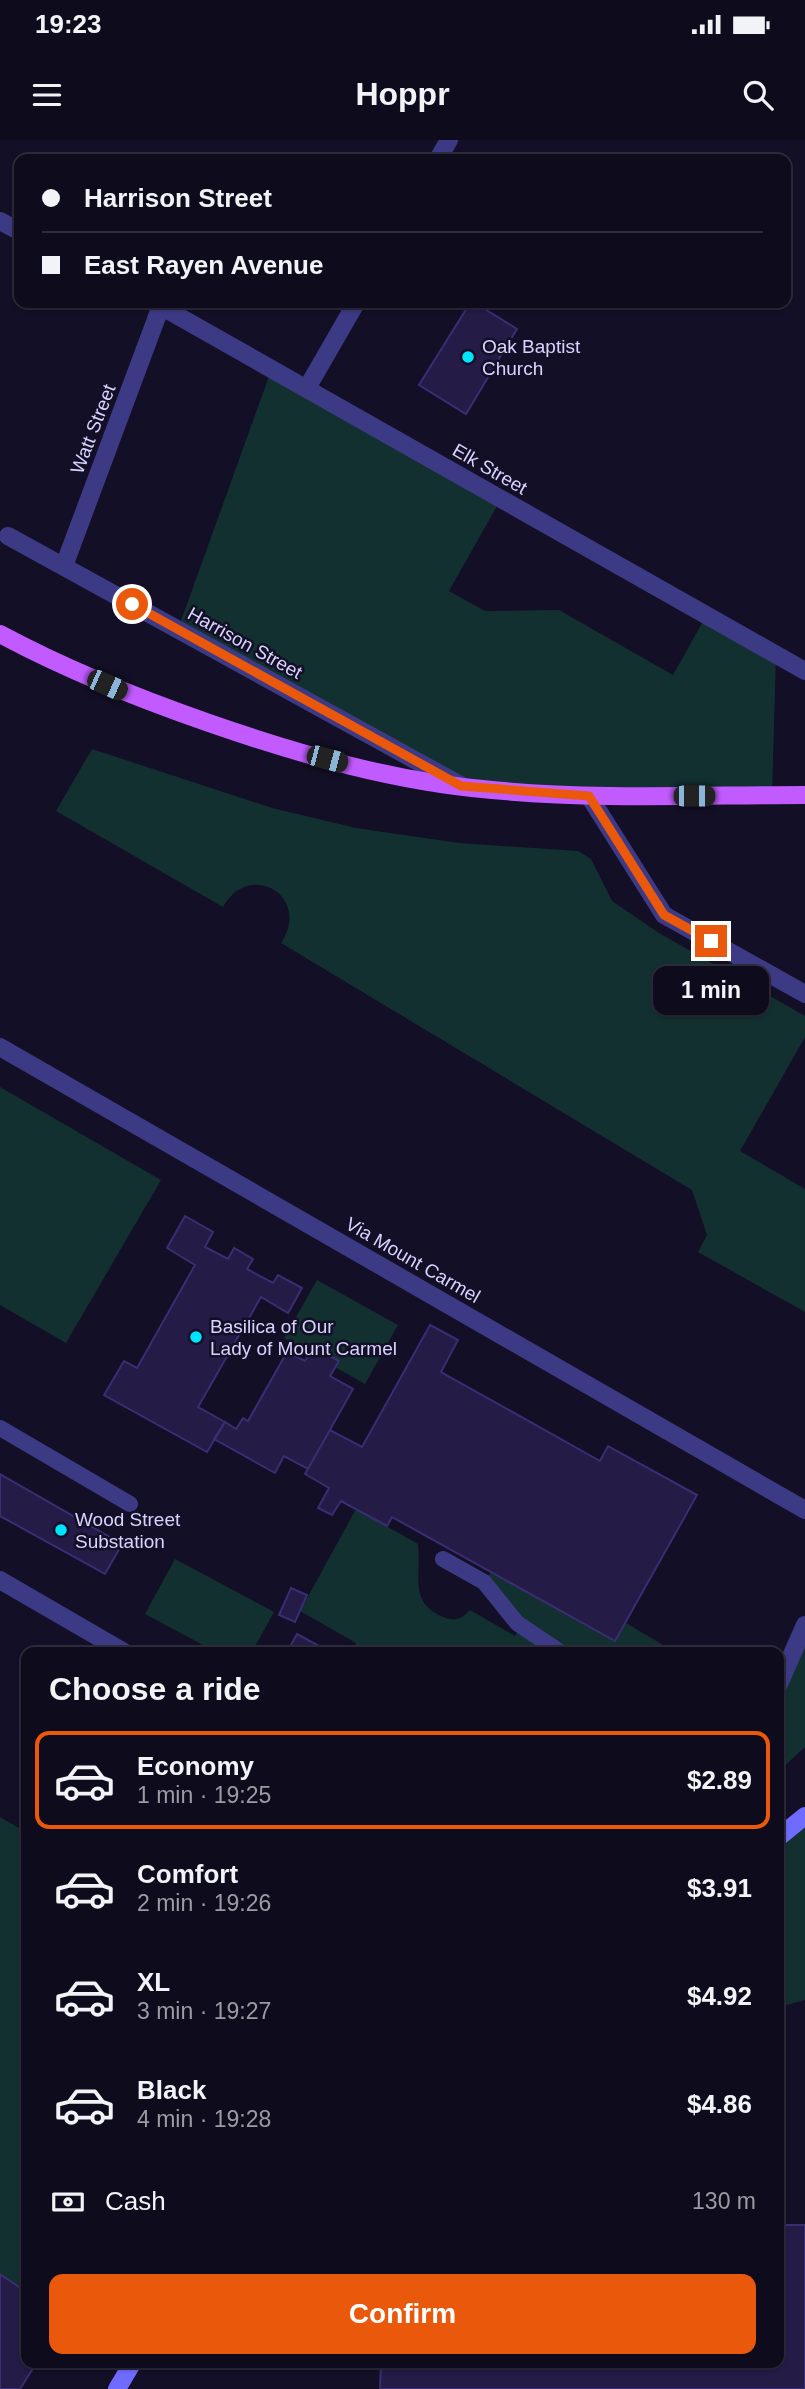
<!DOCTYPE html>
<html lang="en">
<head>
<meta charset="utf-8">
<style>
	body { margin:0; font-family:Helvetica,sans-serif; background:#171425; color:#f1f3f6; height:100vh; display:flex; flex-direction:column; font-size:26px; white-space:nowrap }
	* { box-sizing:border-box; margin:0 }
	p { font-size:23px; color:#9b9ba3 }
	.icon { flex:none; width:38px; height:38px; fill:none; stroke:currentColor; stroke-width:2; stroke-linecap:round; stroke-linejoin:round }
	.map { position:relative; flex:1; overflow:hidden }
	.panel { position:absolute; left:21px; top:1507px; width:763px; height:721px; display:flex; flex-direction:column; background:#0e0b1c; border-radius:14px; box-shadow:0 2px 5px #0004,0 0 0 2px #2e2b3b }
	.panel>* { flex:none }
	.banner { position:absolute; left:14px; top:14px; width:777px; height:154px; border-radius:14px; box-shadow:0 2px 5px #0004,0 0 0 2px #2e2b3b; display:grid; align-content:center; height:154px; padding:0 28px; background:#0e0b1c }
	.end { position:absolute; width:32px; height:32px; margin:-16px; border:9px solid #ea580c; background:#fff; box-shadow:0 0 0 4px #fff }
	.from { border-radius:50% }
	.bubble { position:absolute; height:49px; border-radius:14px; background:#0e0b1c; box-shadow:0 2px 5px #0004,0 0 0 2px #2e2b3b; font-size:23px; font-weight:700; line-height:49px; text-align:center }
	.car { position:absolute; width:21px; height:42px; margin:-21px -10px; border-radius:9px; box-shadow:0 0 5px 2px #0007; background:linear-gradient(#222 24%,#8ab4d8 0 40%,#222 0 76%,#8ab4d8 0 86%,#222 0) }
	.banner b { display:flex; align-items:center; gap:24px; height:66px; font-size:26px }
	.banner b+b { border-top:2px solid #2e2b3b }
	.banner i { width:18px; height:18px; background:#f1f3f6 }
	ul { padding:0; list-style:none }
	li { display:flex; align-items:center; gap:21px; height:98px; margin:0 14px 10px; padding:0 14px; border:4px solid transparent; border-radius:14px }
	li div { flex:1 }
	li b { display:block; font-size:26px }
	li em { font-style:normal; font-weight:700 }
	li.on { border-color:#ea580c }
	li>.icon { width:63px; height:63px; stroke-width:1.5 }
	h2 { padding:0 28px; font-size:32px; line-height:84px }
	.pay { display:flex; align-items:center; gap:18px; height:77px; padding:0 28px; font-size:26px }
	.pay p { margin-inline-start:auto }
	.action { display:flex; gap:14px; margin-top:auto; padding:14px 28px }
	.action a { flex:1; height:80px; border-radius:14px; background:#ea580c; color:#fff; font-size:28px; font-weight:700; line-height:80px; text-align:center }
	.status { display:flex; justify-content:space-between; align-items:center; height:49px; padding:0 35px; background:#0e0b1c; direction:ltr }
	.status svg { height:19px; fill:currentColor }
	header { display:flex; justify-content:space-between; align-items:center; height:91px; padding:0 28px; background:#0e0b1c; font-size:32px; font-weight:700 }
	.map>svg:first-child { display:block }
	.green { fill:#12302f }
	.building { fill:#241b47; stroke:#3b2d73; stroke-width:2 }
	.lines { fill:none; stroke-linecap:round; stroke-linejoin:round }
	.lane { stroke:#3d3a85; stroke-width:16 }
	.street { stroke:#3d3a85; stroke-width:18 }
	.secondary { stroke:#6f6bff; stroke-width:18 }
	.primary { stroke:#c25bff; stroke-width:18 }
	.route { stroke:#ea580c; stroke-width:9 }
	.poi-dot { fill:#00e5ff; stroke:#130f26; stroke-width:2.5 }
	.labels { text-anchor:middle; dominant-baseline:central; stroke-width:5; stroke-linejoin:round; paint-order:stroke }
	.poi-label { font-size:19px; fill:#d9d4ff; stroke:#130f26; text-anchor:start }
	.street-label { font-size:19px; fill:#d9d4ff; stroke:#130f26 }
</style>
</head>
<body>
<div class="status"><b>19:23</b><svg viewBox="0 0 49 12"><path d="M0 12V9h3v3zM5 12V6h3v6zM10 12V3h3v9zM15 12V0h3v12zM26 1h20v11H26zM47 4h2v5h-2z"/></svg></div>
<header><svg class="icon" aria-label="menu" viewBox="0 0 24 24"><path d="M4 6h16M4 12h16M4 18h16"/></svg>Hoppr<svg class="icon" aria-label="search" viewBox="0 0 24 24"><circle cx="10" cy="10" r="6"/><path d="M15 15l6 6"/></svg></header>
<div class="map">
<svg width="805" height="2249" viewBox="0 0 805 2249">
	<rect width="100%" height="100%" fill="#130f26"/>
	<path class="green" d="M 272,228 L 501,359 L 449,451 L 485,471 L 559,470 L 673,535 L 706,476 L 776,516 L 772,655 L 462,646 L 178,489 Z
		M 92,609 L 272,668 L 356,688 L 459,703 L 578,711 L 591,719 L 612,761 L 659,793 L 805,876 L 805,897 L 740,1011 L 805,1049 L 805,1172 L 698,1112 L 707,1095 L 692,1050 L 281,803 C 312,757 250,719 223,767 L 56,671 Z
		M 0,947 L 161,1040 L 66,1203 L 0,1165 Z
		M 317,1140 L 398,1185 L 365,1244 L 335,1227 L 338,1221 L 313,1207 L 309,1212 L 284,1198 Z
		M 356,1369 L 418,1404 C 422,1437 407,1463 446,1478 C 457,1482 463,1477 470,1470 L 515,1496 L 521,1485 L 484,1442 L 491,1432 L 615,1501 L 626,1483 L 675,1512 L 351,1512 L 356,1503 L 300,1471 Z
		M 175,1419 L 274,1472 L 252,1512 L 216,1512 L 145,1474 Z
		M 805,1485 L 805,1607 L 779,1631 L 779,1544 Z
		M 805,1676 L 805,1860 L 779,1867 L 779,1697 Z
		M 0,1677 L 26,1692 L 26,2152 L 0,2134 Z"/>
	<path class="building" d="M 470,163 L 475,163 L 517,189 L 466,274 L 419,245 Z
		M 185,1076 L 213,1092 L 205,1107 L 228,1119 L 234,1108 L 253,1119 L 247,1129 L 273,1143 L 278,1135 L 302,1148 L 288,1173 L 261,1157 L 198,1267 L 225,1282 L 207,1312 L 104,1255 L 124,1221 L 137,1228 L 195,1125 L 167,1108 Z
		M 430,1185 L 458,1200 L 441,1232 L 600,1321 L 608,1306 L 697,1355 L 615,1501 L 392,1377 L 387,1386 L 341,1361 L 332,1375 L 318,1368 L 329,1348 L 305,1334 L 330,1290 L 362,1307 Z
		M 313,1207 L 339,1221 L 330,1236 L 353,1249 L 308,1329 L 284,1316 L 275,1333 L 214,1299 L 225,1282 L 236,1289 L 243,1278 L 248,1281 L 287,1212 L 305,1221 Z
		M 0,1334 L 122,1404 L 105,1434 L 0,1376 Z
		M 291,1448 L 307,1455 L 295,1482 L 279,1475 Z
		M 297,1494 L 323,1508 L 330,1512 L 287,1512 Z
		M 779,2085 L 805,2085 L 805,2249 L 380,2249 L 381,2222 L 779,2222 Z
		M 0,2134 L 26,2152 L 26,2222 L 37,2222 L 20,2249 L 0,2249 Z"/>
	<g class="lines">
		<path class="lane" d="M 0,1288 L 130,1364
			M 443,1419 L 484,1442 L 517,1483 L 560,1512"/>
		<path class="street" d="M 438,19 L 449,0
			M 0,81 L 19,91
			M 155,163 L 805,531
			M 307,248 L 356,163
			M 8,396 L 462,646
			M 64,426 L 161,166
			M 589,656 L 664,775 L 805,854
			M 0,907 L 805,1370
			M 0,1440 L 124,1512
			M 779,1544 L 805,1485"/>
		<path class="secondary" d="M 779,1697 L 805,1676
			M 117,2249 L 133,2222"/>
		<path class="primary" d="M 0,494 C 67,530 137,558 209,583 C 301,615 396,642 492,650 C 596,660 701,655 805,655"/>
	</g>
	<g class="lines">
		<path class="route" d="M 132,464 L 461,646 L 589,656 L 664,775 L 711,801"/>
	</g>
	<g class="poi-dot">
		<circle cx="468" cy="217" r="7"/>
		<circle cx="196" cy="1197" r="7"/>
		<circle cx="61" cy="1390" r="7"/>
	</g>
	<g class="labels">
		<g class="poi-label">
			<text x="482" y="206">Oak Baptist<tspan x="482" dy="22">Church</tspan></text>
			<text x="210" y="1186">Basilica of Our<tspan x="210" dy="22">Lady of Mount Carmel</tspan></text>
			<text x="75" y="1379">Wood Street<tspan x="75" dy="22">Substation</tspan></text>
		</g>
		<g class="street-label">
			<text transform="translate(93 289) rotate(-69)">Watt Street</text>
			<text transform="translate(490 329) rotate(30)">Elk Street</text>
			<text transform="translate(245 503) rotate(29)">Harrison Street</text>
			<text transform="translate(413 1120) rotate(30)">Via Mount Carmel</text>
		</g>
	</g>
</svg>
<i class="end from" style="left:132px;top:464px"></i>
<i class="end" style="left:711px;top:801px"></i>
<div class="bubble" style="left:653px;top:826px;width:116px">1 min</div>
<i class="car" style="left:107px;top:545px;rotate:114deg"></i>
<i class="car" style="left:327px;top:619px;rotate:105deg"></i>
<i class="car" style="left:694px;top:656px;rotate:90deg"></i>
<div class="banner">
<b><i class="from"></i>Harrison Street</b>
<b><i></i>East Rayen Avenue</b>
</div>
<section class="panel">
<h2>Choose a ride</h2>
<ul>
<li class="on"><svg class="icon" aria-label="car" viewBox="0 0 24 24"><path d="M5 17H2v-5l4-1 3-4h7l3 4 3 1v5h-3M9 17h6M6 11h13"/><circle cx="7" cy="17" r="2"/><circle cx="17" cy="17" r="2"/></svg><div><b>Economy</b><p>1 min · 19:25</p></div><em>$2.89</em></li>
<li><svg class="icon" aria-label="car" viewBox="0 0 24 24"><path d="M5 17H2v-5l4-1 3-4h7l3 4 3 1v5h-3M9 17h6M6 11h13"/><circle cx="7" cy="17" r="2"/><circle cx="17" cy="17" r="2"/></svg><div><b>Comfort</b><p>2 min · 19:26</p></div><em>$3.91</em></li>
<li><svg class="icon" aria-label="car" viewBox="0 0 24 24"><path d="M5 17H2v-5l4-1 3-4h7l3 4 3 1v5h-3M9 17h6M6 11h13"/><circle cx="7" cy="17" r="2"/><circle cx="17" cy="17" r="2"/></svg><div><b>XL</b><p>3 min · 19:27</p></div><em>$4.92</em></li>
<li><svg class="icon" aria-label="car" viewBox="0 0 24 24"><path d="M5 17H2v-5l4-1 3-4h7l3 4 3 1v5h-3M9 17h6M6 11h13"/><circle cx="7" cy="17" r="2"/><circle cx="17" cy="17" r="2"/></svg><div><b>Black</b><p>4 min · 19:28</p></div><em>$4.86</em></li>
</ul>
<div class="pay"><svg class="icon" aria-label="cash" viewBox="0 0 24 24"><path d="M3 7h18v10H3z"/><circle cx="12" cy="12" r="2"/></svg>Cash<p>130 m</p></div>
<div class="action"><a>Confirm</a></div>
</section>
</div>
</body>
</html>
